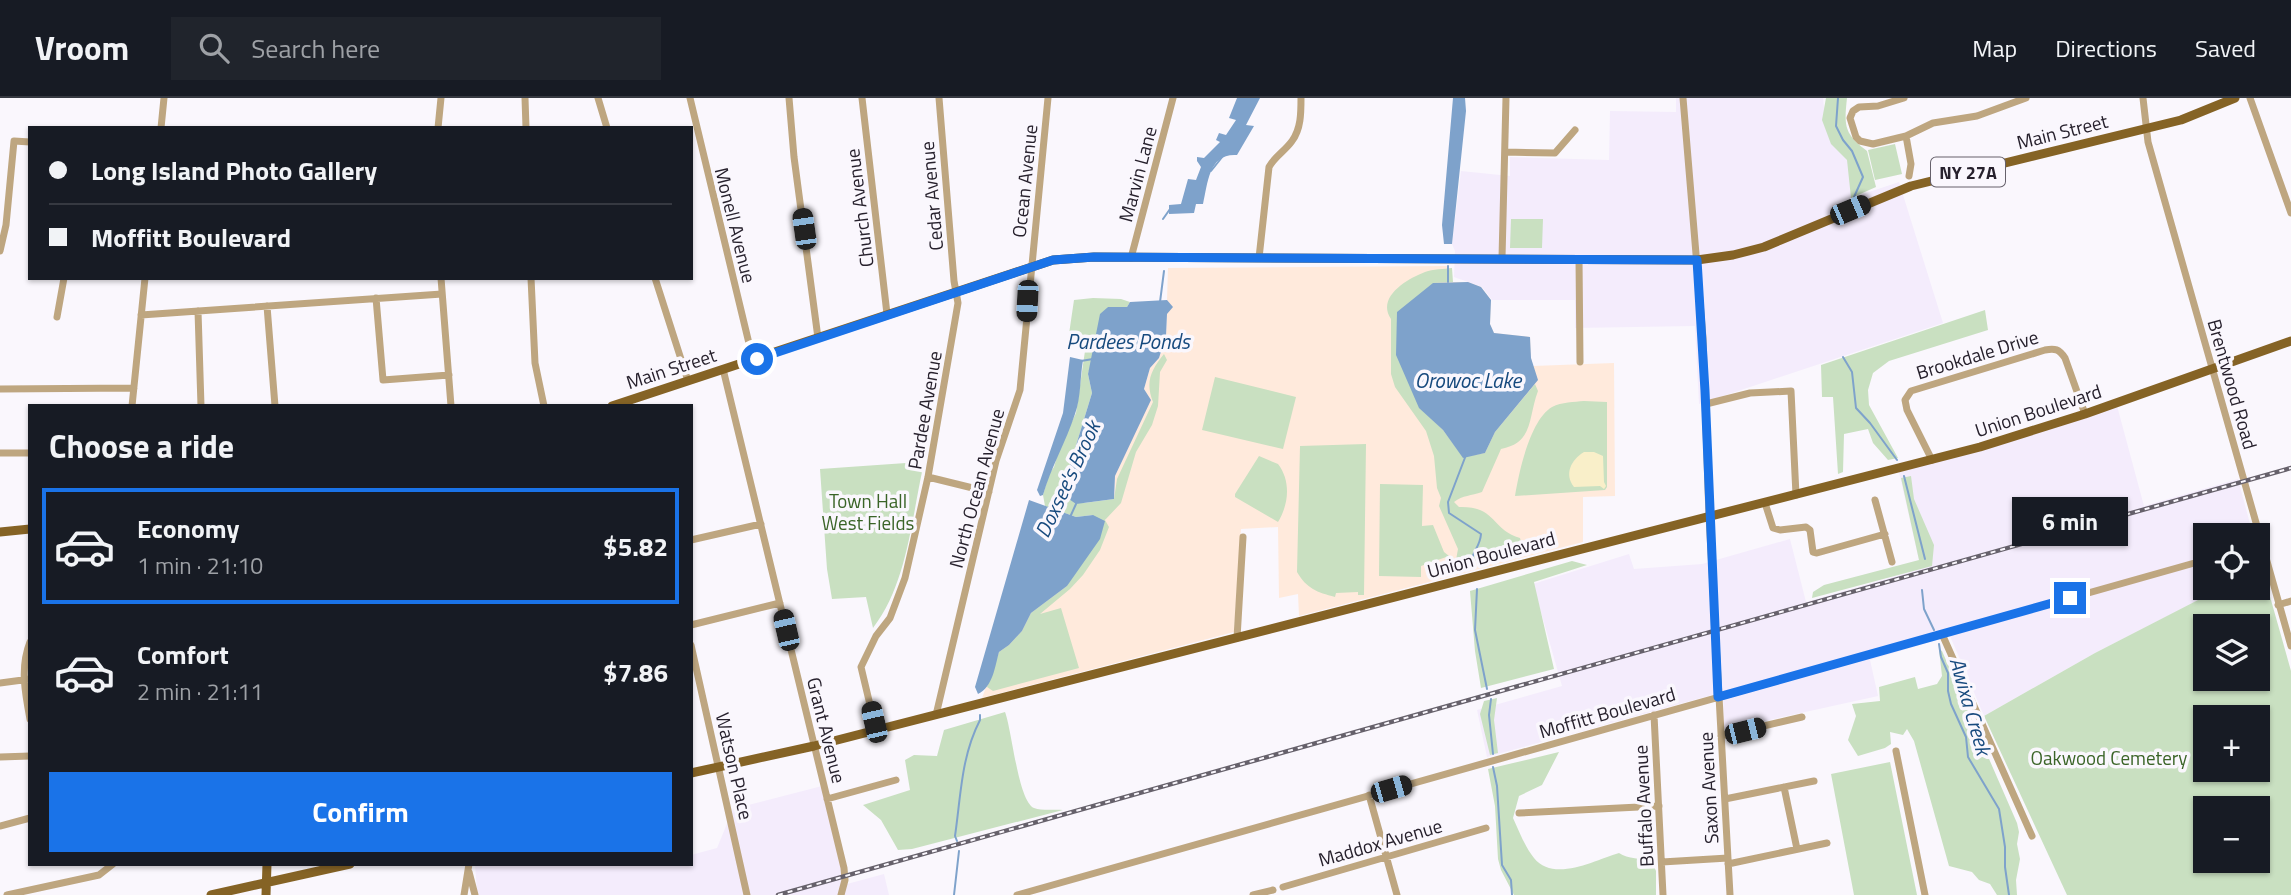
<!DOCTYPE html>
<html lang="en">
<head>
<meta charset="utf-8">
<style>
	body { margin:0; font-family:"Titillium Web",sans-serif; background:#20242c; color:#f1f3f6; height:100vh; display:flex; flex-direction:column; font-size:26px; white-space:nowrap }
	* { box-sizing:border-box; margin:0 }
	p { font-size:23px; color:#9ea1a6 }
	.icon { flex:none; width:38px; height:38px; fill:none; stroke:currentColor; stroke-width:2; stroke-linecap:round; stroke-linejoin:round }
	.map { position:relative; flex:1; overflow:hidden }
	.side { position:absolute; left:28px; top:306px; width:665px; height:462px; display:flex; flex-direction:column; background:#171b24; border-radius:0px; box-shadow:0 2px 5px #0004 }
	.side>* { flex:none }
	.top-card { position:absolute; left:28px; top:28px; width:665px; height:154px; border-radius:0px; box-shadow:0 2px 5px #0004; display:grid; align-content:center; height:154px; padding:0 21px; background:#171b24 }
	.buttons { position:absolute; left:2193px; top:425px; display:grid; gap:14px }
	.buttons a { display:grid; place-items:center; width:77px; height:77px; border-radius:0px; background:#171b24; box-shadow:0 2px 5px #0004; font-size:35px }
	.end { position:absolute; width:32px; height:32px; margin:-16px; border:9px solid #1a73e8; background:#fff; box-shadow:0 0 0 4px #fff }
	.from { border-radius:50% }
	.bubble { position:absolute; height:49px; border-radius:0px; background:#171b24; box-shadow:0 2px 5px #0004; font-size:23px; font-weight:700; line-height:49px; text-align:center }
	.car { position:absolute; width:21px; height:42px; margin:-21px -10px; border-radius:9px; box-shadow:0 0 5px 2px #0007; background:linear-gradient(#222 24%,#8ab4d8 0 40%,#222 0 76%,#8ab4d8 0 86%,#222 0) }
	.top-card b { display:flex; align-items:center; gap:24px; height:66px; font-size:26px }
	.top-card b+b { border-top:2px solid #363941 }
	.top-card i { width:18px; height:18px; background:#f1f3f6 }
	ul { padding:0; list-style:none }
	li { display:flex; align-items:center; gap:21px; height:116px; margin:0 14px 10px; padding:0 7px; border:4px solid transparent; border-radius:0px }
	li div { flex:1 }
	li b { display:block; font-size:26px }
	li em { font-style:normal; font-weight:700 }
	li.current { border-color:#1a73e8 }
	li>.icon { width:63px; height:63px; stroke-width:1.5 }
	h2 { padding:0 21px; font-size:32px; line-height:84px }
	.cta { display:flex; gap:14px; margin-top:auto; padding:14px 21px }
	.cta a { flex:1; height:80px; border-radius:0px; background:#1a73e8; color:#fff; font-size:28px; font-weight:700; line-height:80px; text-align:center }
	header { display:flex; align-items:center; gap:42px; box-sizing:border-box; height:98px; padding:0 35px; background:#171b24; border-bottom:2px solid #363941 }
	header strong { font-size:33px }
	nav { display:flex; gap:38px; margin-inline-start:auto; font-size:24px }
	.search { width:490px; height:63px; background:#20242c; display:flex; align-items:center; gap:18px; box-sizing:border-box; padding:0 24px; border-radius:0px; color:#9ea1a6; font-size:26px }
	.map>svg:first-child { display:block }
	.built { fill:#f4ecfc }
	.education { fill:#ffeadc }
	.green { fill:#c9e0c1; fill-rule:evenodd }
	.sand { fill:#f9efc9 }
	.water { fill:#7ea2cb }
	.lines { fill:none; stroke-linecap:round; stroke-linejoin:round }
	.stream { stroke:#7ea2cb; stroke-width:2 }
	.minor { stroke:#bea680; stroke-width:7 }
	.major { stroke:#856325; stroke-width:9 }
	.rail-casing { stroke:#66616b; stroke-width:4.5 }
	.rail { stroke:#faf7fd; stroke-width:2; stroke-dasharray:5; stroke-linecap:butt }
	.route { stroke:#1a73e8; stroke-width:9 }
	.labels { text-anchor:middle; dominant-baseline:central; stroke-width:7; stroke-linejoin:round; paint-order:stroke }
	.shield { fill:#faf7fd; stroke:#66616b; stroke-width:2 }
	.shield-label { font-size:18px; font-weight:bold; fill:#27212d }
	.street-label { font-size:19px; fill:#27212d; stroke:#faf7fd }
	.park-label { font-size:19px; fill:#3a6427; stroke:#faf7fd }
	.water-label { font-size:21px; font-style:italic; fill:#174a7e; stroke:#faf7fd }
</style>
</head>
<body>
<header>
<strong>Vroom</strong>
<div class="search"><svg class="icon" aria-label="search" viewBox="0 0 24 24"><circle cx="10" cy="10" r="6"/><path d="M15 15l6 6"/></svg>Search here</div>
<nav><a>Map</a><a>Directions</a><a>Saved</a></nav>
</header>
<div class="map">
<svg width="2291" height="797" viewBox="0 0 2291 797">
	<rect width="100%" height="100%" fill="#faf7fd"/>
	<path class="built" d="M 1676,0 L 1823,0 L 1826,29 L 1849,53 L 1854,99 L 1899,84 L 1943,225 L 1699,306 L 1695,228 L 1575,230 L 1575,202 L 1492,202 L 1482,189 L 1454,179 L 1455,153 L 1452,146 L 1461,73 L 1510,78 L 1510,59 L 1609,62 L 1610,13 L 1676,14 Z
		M 2116,304 L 2144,408 L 2238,381 L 2253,437 L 2205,438 L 2205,470 L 2197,472 L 2201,501 L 2095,555 L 1984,618 L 1950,538 L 1870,562 L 1878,598 L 1724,632 L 1723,594 L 1487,659 L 1477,612 L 1562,588 L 1533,486 L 1629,456 L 1634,471 L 1702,466 L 1790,441 L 1806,504 L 1921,471 L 1898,370 Z
		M 826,687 L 847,786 L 884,776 L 889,797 L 479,797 L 477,792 L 475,767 L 691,766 L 691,757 L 717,750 L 733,711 Z"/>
	<path class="education" d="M 1447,168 L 1447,184 L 1468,184 L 1481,189 L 1491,202 L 1490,226 L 1494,235 L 1530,239 L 1531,260 L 1533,268 L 1614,265 L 1615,398 L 1583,399 L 1583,444 L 1299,518 L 1298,496 L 1279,500 L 1278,429 L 1241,431 L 1234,534 L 982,600 L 999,554 L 1105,423 L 1114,401 L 1115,378 L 1150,302 L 1144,291 L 1150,270 L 1159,260 L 1166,238 L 1167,216 L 1172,209 L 1167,202 L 1168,170 Z"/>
	<path class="green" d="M 1826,0 L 1847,0 C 1844,28 1844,36 1867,53 L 1876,89 L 1851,100 L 1847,62 L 1831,46 L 1822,22 Z
		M 1895,46 L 1902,76 L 1875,82 L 1868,52 Z
		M 1511,121 L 1543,121 L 1542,150 L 1510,150 Z
		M 1452,170 L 1453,184 L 1433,185 L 1420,310 L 1443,332 L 1463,359 L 1485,355 L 1495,334 L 1535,286 L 1538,293 C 1528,319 1534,345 1501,351 L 1482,394 C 1471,398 1463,397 1454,404 L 1459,409 C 1497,408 1490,431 1520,440 L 1524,455 L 1479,461 L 1462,471 L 1443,476 L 1456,462 L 1458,451 L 1439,408 L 1441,400 L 1437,390 L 1434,358 L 1426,333 L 1395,289 L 1391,276 L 1391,221 C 1376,199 1407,181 1425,174 C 1433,171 1444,171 1452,170 Z
		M 1093,200 L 1121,201 L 1130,204 L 1127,209 L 1108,209 L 1088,276 L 1092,295 L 1063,390 L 1084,405 L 1114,401 L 1117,381 L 1153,304 C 1145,284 1151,272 1164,256 L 1167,262 L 1160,274 L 1158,308 L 1152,327 L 1136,354 L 1121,405 L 1105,422 L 1109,429 L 1100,452 L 1083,477 L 1070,491 L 1040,516 L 1061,510 L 1079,570 L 993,593 L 987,589 L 999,554 L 1009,547 L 1022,533 L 1031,515 L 1067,488 L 1093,417 L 1076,419 L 1045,408 L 1043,397 L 1049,376 L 1054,369 L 1060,348 L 1076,315 L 1086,246 L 1078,238 L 1069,236 L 1074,202 Z
		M 1985,212 L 1988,232 L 1889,263 L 1873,275 L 1868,292 L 1869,307 L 1898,360 L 1888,362 L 1873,345 L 1868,331 L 1844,336 L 1843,374 L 1838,376 L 1833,299 L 1822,299 L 1821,267 Z
		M 1215,279 L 1296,299 L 1283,351 L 1202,332 Z
		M 1584,303 L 1607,304 L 1607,389 L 1605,392 L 1515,398 C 1519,374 1530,322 1552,309 C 1562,304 1574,304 1584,303 Z
		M 1366,346 L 1364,497 L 1358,497 L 1358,494 L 1336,495 L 1335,499 C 1317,494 1307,491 1297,474 L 1300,348 Z
		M 1259,358 L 1278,366 C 1291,383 1289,406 1278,424 L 1235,399 L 1235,396 Z
		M 906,365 L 922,374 C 911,426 906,487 873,530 L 866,499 L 832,501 L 827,471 L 820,371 Z
		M 1911,378 L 1914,401 L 1934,447 L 1932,468 L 1812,500 L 1813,494 L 1824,487 L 1919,462 L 1901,380 Z
		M 1380,386 L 1423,387 L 1422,428 L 1433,427 L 1444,454 L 1449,458 L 1421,468 L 1421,479 L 1379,478 Z
		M 2258,456 L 2291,573 L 2291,797 L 2067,797 L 1984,618 L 2095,555 L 2200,501 L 2194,474 L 2205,470 L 2205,490 L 2258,490 ZM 2205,528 L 2258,528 L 2258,581 L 2205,581 ZM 2205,620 L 2258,620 L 2258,672 L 2205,672 ZM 2205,710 L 2258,710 L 2258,763 L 2205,763 Z
		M 1572,463 L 1587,467 L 1534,484 L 1554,571 L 1481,590 L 1475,553 L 1470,493 Z
		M 1939,551 L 1942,553 L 2017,725 L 2019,734 L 2017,746 L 2020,761 L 2016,782 L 2017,797 L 1997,797 L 1990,786 L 1979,782 L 1972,774 L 1949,768 L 1914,643 L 1907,631 L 1903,637 L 1890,634 L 1891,646 L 1885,650 L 1858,658 L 1848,642 L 1856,618 L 1852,606 L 1880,603 L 1879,589 L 1915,579 L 1918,591 L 1937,586 L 1942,578 Z
		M 1497,600 L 1494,622 L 1498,655 L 1490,657 L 1480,616 L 1484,603 Z
		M 1005,614 C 1012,632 1018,703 1034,710 C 1042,713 1055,711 1063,712 L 912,751 L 898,752 L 881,722 L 863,707 L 910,692 L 905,662 L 914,657 L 937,658 L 944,632 Z
		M 1559,654 L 1542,687 L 1519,698 L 1513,720 C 1519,733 1525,749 1534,760 C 1554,785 1595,762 1619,755 C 1628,761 1641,760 1652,764 L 1656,773 L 1656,797 L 1514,797 L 1501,772 L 1498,761 L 1495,708 L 1488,671 Z
		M 1890,664 L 1917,797 L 1854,797 L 1831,676 Z"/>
	<path class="sand" d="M 1584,354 L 1594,354 L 1603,358 L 1604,384 L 1606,388 L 1604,391 L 1600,388 L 1574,389 C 1564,376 1571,362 1584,354 Z"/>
	<path class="water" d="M 1237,0 L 1260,0 L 1246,27 L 1254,28 L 1237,57 C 1209,55 1208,84 1203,106 L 1196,106 L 1194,115 L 1169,116 L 1169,107 L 1181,106 L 1188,81 L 1196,82 L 1201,69 L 1197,63 L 1197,59 L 1204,60 L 1220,44 L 1216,42 L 1219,35 L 1226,37 L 1236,22 L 1229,20 Z
		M 1453,0 L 1465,0 L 1466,13 L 1452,146 L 1444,146 L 1442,127 Z
		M 1468,184 L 1481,189 L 1491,202 L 1490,226 L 1494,235 L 1530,239 L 1531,260 L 1538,282 L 1495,334 L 1485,355 L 1463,360 L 1443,332 L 1419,310 L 1396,257 L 1397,214 L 1433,185 Z
		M 1167,202 L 1173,209 L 1167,216 L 1166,238 L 1159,260 L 1150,270 L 1144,291 L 1151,302 L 1115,378 L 1114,401 L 1076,406 L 1069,401 L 1063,390 L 1092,295 L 1088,276 L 1100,216 L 1108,209 L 1127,209 L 1130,204 Z
		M 1070,259 L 1083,262 C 1080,279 1081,300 1075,316 C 1066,344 1051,369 1043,397 L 1040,398 L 1037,392 L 1063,315 Z
		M 1029,402 L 1076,419 L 1093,417 L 1105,423 L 1100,441 L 1067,488 L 1031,515 L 1022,533 L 1009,547 L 999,554 C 995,568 993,589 978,596 L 975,589 Z"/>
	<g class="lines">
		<path class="stream" d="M 1838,0 L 1836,28 L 1843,42 L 1852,53 L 1863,79 L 1854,99
			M 1211,73 L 1223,58
			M 1163,121 L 1170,111
			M 1448,168 L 1448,184
			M 1160,204 L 1164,173
			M 1843,259 L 1852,274 L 1856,310 L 1870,325 L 1897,362
			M 1081,263 L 1093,261
			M 1466,357 L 1448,404 L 1449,415 L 1481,436 C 1480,451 1469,455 1472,471
			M 1904,378 L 1925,461
			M 1071,417 L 1076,406
			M 1477,491 L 1475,532 L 1487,591
			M 1922,492 L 1924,511 L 1934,532
			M 1939,546 L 1941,559 L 1948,575 L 1948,593 L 1951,606 L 1966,639 L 1968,659 L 1999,711 L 2005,749 L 2005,769 L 2009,797
			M 1491,601 L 1489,617 L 1493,656
			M 1493,669 L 1497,688 L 1502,767 L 1511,782 L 1512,797
			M 957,743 L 955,738 C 961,697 961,659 980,622 L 980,617
			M 954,797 L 959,753"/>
		<path class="minor" d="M 525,0 L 526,30
			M 598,0 L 607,30
			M 690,0 L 753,262
			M 789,0 L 794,59 L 818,240
			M 862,0 L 887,216
			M 1683,0 L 1703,240 L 1709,418 L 1730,797
			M 1904,0 L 1878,8 L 1859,9 L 1853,13 L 1850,20 L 1856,39 L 1860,43 L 1873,46 L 1906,38 L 1933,25 L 1977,18 L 2026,0
			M 2143,0 L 2148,44 L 2291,548
			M 2250,0 L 2291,115
			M 161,30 L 164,0
			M 438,30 L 441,0
			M 1906,38 L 1911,66 L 1909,78
			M 1505,54 L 1555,55 L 1575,32
			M 0,153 L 6,127 L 14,43 L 30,44
			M 1131,160 L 1173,0
			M 1259,160 L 1269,69 C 1275,58 1285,53 1292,43 C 1301,31 1301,15 1301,0
			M 1502,160 L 1506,0
			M 1579,161 L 1580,264
			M 441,180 L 451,308
			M 531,180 L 535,265 L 544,308
			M 655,180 L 688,283
			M 376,200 L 383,282 L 449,277
			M 267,208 L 275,308
			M 198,213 L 201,308
			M 141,217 L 442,196
			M 57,219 L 64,180
			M 723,271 L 844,770 L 845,782 L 841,797
			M 0,291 L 134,290
			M 1706,306 L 1750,295 L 1791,293 L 1796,397
			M 132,308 L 145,180
			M 0,355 L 30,355
			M 1932,362 L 1907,312 L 1905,302 L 1911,293 L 2045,252 C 2055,250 2059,251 2065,260 L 2085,316
			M 928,379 L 989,394
			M 1875,402 L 1892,464
			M 1765,405 L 1773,430 L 1780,432 L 1806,429 L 1810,432 L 1813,454 L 1817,455 L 1885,436
			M 691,442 L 761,426
			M 2278,507 L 2291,503
			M 691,527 L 780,505
			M 1942,536 L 2032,738
			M 1237,540 L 1243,439
			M 30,544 C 20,569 25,595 30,621
			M 691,547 L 747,797
			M 0,585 L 30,581
			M 936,617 L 996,363 L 1020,292 L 1048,0
			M 1654,617 L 1663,797
			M 876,632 L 861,569 L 876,538 L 890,520 L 905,480 L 928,379 L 958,205 L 954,183 L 939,0
			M 1721,638 L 1802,619
			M 1896,653 L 1925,797
			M 0,659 L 30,658
			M 1784,689 L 1797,751
			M 1369,697 L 1397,797
			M 827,701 L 896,682
			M 1725,701 L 1814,683
			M 1519,715 L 1659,708
			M 0,728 L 30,720
			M 1662,764 L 1728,760
			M 1728,766 L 1827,745
			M 469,774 L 475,797
			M 1283,789 L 1486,730
			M 7,797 L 99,777 L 113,766
			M 464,797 L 469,766
			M 1017,797 L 2205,462
			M 1253,797 L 1273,792"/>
		<path class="major" d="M 612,308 L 1053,162 L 1094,159 L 1697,162 L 1733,157 L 1764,149 L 1911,88 L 2181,22 L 2235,0
			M 0,434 L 30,431
			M 691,675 L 814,648 L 1980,349 L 2085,316 L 2291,243
			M 211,797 L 350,766
			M 266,797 L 267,766"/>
		<g class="rail-casing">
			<path id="rail" d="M 778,797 L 2291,370"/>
		</g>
		<use href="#rail" class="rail"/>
	</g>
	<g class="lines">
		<path class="route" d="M 757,261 L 1053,162 L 1094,159 L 1697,162 L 1705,293 L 1718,599 L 2070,500"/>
	</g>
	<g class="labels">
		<rect class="shield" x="1931" y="59.5" width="74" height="29" rx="5"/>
		<g class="shield-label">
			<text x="1968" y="74">NY 27A</text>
		</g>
		<g class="street-label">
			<text transform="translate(2062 33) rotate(-14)">Main Street</text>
			<text transform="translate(1137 76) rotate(-75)">Marvin Lane</text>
			<text transform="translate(1024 83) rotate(-84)">Ocean Avenue</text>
			<text transform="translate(931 98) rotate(-95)">Cedar Avenue</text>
			<text transform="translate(859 110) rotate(-97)">Church Avenue</text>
			<text transform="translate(736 127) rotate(76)">Monell Avenue</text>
			<text transform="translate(1977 256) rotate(-17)">Brookdale Drive</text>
			<text transform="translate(671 270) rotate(-18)">Main Street</text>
			<text transform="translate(2233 286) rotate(74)">Brentwood Road</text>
			<text transform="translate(924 312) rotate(-80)">Pardee Avenue</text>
			<text transform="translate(2038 312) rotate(-18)">Union Boulevard</text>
			<text transform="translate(976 390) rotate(-75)">North Ocean Avenue</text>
			<text transform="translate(1491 456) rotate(-15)">Union Boulevard</text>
			<text transform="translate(1607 614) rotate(-16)">Moffitt Boulevard</text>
			<text transform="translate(827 632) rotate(76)">Grant Avenue</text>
			<text transform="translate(735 668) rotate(77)">Watson Place</text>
			<text transform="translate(1708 690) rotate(-93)">Saxon Avenue</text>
			<text transform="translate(1643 708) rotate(-93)">Buffalo Avenue</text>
			<text transform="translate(1380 744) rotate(-16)">Maddox Avenue</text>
		</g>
		<g class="park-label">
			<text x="868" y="402">Town Hall<tspan x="868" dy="22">West Fields</tspan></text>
			<text x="2109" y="659">Oakwood Cemetery</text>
		</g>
		<g class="water-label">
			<text x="1128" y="243">Pardees Ponds</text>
			<text x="1468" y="282">Orowoc Lake</text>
			<text transform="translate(1067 381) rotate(-65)">Doxsee's Brook</text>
			<text transform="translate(1971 608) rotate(74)">Awixa Creek</text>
		</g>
	</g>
</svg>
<div class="buttons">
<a><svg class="icon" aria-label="locate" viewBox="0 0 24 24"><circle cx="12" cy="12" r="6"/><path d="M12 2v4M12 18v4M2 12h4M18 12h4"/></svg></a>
<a><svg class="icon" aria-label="layers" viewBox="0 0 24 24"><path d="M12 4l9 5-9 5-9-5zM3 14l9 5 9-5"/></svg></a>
<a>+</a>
<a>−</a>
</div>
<i class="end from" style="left:757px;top:261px"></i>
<i class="end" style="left:2070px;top:500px"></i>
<div class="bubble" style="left:2012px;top:399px;width:116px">6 min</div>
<i class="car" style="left:1850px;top:112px;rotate:67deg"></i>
<i class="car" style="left:804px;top:131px;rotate:352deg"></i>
<i class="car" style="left:1027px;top:203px;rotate:183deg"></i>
<i class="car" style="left:786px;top:532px;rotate:347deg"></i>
<i class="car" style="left:874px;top:624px;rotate:347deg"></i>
<i class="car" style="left:1745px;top:633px;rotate:76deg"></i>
<i class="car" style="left:1391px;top:691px;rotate:74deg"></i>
<div class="top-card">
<b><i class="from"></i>Long Island Photo Gallery</b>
<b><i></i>Moffitt Boulevard</b>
</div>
<section class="side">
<h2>Choose a ride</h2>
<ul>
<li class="current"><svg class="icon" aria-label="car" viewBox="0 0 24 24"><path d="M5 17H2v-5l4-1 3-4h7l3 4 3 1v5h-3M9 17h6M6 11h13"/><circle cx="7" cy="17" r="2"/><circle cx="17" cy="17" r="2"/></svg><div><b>Economy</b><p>1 min · 21:10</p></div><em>$5.82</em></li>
<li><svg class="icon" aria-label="car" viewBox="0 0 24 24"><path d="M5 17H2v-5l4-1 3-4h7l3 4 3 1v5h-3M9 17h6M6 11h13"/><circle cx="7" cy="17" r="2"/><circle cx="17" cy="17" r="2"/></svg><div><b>Comfort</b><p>2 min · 21:11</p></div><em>$7.86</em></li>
</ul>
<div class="cta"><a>Confirm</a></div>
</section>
</div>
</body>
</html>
